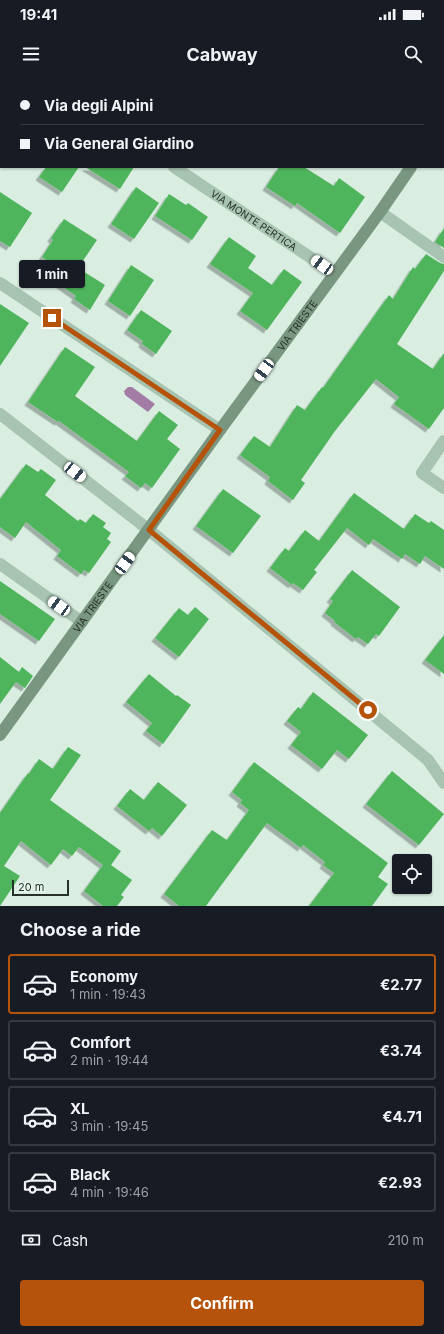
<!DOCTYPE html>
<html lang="en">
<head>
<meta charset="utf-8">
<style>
	body { margin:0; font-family:Inter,sans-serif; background:#20242c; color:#f1f3f6; height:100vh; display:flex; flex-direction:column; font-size:15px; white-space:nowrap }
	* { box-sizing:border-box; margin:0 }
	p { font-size:13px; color:#9ea1a6 }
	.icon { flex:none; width:22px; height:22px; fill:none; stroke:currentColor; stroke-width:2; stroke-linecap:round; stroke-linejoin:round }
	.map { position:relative; height:826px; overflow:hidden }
	.panel { display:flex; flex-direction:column; background:#171b24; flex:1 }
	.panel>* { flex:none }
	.top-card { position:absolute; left:0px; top:0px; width:444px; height:88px; box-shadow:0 1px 3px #0004; display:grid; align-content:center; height:88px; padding:0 20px; background:#171b24 }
	.controls { position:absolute; left:392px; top:774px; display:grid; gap:8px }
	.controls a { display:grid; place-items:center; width:40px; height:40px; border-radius:4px; background:#171b24; box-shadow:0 1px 3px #0004; font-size:20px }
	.scale { position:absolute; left:12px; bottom:10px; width:57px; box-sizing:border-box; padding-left:4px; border:2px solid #263128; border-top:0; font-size:11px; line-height:14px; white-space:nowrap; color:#263128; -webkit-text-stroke:3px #e5f6ec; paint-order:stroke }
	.end { position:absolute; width:18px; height:18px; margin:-9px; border:5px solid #b45309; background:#fff; box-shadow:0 0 0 2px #fff }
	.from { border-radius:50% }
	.bubble { position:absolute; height:28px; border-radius:4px; background:#171b24; box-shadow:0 1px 3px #0004; font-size:13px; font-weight:700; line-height:28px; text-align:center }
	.car { position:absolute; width:12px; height:24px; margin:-12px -6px; border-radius:5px; box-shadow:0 0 3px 1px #0007; background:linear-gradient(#fff 24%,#345 0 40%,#fff 0 76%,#345 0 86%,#fff 0) }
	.top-card b { display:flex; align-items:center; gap:14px; height:38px; font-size:15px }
	.top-card b+b { border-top:1px solid #363941 }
	.top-card i { width:10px; height:10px; background:#f1f3f6 }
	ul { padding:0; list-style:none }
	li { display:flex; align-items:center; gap:12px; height:60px; margin:0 8px 6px; padding:0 12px; border:2px solid #363941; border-radius:4px }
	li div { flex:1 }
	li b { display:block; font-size:15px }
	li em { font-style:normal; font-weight:700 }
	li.on { border-color:#b45309 }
	li>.icon { width:36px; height:36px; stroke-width:1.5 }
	h2 { padding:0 20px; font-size:18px; line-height:48px }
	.pay { display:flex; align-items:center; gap:10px; height:44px; padding:0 20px; font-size:15px }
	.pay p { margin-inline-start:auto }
	.action { display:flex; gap:8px; margin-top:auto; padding:8px 20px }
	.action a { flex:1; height:46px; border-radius:4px; background:#b45309; color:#fff; font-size:16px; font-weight:700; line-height:46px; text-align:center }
	.status { display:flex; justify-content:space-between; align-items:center; height:28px; padding:0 20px; background:#171b24; direction:ltr }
	.status svg { height:11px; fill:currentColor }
	header { display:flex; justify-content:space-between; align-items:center; height:52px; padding:0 20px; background:#171b24; font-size:18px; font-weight:700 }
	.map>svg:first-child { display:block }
	.water { fill:#a37ca6 }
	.building { fill:#4fb55c; filter:url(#shadow) }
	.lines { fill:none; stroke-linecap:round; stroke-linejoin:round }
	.street { stroke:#a7c3b1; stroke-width:12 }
	.secondary { stroke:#799680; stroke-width:12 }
	.route { stroke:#b45309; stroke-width:5 }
	.labels { text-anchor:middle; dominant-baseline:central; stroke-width:3; stroke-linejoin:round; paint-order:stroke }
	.street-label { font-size:10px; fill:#263128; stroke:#e5f6ec }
</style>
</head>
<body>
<div class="status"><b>19:41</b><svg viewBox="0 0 49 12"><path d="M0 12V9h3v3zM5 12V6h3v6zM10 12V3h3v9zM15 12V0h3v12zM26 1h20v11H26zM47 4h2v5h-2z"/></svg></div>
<header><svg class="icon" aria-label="menu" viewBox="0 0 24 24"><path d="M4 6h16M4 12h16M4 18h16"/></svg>Cabway<svg class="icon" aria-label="search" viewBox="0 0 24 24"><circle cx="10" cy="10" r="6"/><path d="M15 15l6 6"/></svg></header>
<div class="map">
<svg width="444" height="826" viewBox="0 0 444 826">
	<defs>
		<filter id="shadow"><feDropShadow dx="-3.5" dy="3.5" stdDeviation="0" flood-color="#0004"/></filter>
	</defs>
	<rect width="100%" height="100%" fill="#d9ede1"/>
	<path class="water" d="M 128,307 L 132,307 L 155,324 L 148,332 L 125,315 L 124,311 Z"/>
	<path class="building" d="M 46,87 L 79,87 L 62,112 L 39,97 Z
		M 85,87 L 134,87 L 120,109 Z
		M 279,87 L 304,87 L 334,106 L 339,98 L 365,117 L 340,153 L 297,123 L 295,126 L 266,107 Z
		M 136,107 L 159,123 L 134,159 L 111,144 Z
		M 0,112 L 32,133 L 10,167 L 0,161 Z
		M 169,114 L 186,125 L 188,123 L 208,137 L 192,160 L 155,136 Z
		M 64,139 L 97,160 L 78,188 L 105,205 L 90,230 L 74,219 L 76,216 L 59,204 L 66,194 L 42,177 L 53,160 L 51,158 Z
		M 444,148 L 444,168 L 435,162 Z
		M 229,157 L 256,176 L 248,188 L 272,205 L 284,189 L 302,202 L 267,250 L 240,231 L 253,213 L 210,184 Z
		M 426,174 L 440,183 L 444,184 L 444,191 L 397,264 L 433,289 L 444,273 L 444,328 L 429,349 L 394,324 L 399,317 L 376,299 L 335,351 L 301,400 L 305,403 L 293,420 L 268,401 L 270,397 L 240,375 L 254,356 L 270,367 L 297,325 L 305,330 L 322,307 L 323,308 L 389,215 L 393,219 L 413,187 L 415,189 Z
		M 131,185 L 154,200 L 130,236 L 108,221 Z
		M 0,224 L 29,243 L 0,286 Z
		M 141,230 L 172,251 L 156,274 L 142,264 L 143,261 L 127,250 Z
		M 65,267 L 95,287 L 75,316 L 137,361 L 159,331 L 178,345 L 167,359 L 180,369 L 152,408 L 145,403 L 141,408 L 125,396 L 129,392 L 59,341 L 58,342 L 28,322 Z
		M 26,384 L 38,392 L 41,389 L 56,400 L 45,415 L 78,441 L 80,439 L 86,443 L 93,434 L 106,443 L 103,447 L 111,453 L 107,459 L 111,462 L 89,493 L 84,490 L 81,494 L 57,476 L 61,470 L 26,442 L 15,458 L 0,447 L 0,419 Z
		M 223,409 L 261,436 L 233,473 L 196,446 Z
		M 354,413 L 404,449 L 415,434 L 429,443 L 431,441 L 444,450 L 444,489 L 425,476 L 420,484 L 405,474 L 402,479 L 373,459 L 369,465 L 347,448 L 314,490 L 317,492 L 303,510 L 293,503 L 292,505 L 270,488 L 285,468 L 289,471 L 305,450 L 319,461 Z
		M 352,490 L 400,527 L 379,556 L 376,554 L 368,564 L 358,557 L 356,559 L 334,542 L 335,541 L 325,533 L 333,521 L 330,519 Z
		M 0,501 L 55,539 L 39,561 L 0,534 Z
		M 195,527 L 209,539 L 179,577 L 155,558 L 179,528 L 188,535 Z
		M 444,555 L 444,594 L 425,580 Z
		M 0,577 L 19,592 L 22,587 L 33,596 L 25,608 L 16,602 L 0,624 Z
		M 149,594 L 176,616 L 177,615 L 191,625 L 163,664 L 146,651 L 152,643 L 126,622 Z
		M 313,612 L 368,655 L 349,679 L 337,670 L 322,689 L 291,665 L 301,652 L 287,641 L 298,627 L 301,629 Z
		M 68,667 L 81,675 L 50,720 L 121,771 L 111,785 L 132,800 L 121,815 L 124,817 L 117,826 L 103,826 L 84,811 L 103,785 L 79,767 L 72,776 L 63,769 L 51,785 L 21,761 L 4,786 L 20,796 L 0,826 L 0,733 L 28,693 L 29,694 L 39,679 L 53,689 Z
		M 254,682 L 388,783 L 378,797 L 388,804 L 372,826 L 309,826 L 334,793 L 323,785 L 325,782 L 303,765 L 301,768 L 267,743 L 206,826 L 179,826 L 164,814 L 212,750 L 227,760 L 249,730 L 240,723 L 242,720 L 232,712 Z
		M 392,691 L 444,734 L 419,765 L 366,724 Z
		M 158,702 L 187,725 L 162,756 L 152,748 L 149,751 L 117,726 L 130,709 L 144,720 Z"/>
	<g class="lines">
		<g class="street">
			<path d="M 46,0 L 47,1"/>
			<path d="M 388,0 L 390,1"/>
			<path id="s1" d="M 174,87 L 334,193"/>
			<path d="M 380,132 L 444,177"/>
			<path d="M 0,203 L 220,350"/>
			<path d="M 0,334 L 149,450 L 428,680 L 444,703"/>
			<path d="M 444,361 L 422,393 L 444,408"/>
			<path d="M 0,484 L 82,542"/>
		</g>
		<g class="secondary">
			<path d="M 443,41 L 444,39"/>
			<path id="s2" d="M 0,655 L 220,350 L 380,132 L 411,87"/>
		</g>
	</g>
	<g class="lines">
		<path class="route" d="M 52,238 L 220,350 L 149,450 L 368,630"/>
	</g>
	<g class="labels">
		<g class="street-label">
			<text stroke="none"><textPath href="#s1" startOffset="96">VIA MONTE PERTICA</textPath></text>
			<text stroke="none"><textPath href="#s2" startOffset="506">VIA TRIESTE</textPath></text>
			<text stroke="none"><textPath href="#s2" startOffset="158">VIA TRIESTE</textPath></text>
		</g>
	</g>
</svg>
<div class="controls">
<a><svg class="icon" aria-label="locate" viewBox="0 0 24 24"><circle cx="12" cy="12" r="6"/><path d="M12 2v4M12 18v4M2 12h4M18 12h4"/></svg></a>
</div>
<div class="scale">20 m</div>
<i class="end from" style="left:368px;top:630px"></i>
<i class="end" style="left:52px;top:238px"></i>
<div class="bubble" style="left:19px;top:180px;width:66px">1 min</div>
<i class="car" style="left:322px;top:185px;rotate:305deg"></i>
<i class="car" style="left:264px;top:290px;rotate:216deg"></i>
<i class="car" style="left:75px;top:392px;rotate:128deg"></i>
<i class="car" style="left:125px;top:483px;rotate:36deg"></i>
<i class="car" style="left:59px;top:526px;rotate:305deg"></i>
<div class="top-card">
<b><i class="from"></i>Via degli Alpini</b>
<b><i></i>Via General Giardino</b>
</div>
</div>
<section class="panel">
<h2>Choose a ride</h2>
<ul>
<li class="on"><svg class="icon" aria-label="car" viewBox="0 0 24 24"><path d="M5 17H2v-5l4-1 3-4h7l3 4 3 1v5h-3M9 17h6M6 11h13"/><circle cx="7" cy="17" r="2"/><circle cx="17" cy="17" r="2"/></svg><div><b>Economy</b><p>1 min · 19:43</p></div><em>€2.77</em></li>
<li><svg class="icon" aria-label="car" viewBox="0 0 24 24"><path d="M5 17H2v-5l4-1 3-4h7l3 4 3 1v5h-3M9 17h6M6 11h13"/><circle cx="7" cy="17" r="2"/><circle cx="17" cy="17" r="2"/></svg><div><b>Comfort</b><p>2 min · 19:44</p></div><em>€3.74</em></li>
<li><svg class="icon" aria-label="car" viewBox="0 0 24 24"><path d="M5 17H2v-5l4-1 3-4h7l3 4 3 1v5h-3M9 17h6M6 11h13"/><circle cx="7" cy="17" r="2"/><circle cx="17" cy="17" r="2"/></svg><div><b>XL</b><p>3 min · 19:45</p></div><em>€4.71</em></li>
<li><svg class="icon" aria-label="car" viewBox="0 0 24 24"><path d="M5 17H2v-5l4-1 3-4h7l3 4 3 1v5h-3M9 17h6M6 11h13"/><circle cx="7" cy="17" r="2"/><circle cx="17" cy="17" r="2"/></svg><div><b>Black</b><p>4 min · 19:46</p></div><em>€2.93</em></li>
</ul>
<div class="pay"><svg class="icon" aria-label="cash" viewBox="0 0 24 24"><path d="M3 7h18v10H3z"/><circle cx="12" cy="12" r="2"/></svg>Cash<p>210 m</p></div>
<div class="action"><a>Confirm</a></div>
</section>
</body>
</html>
